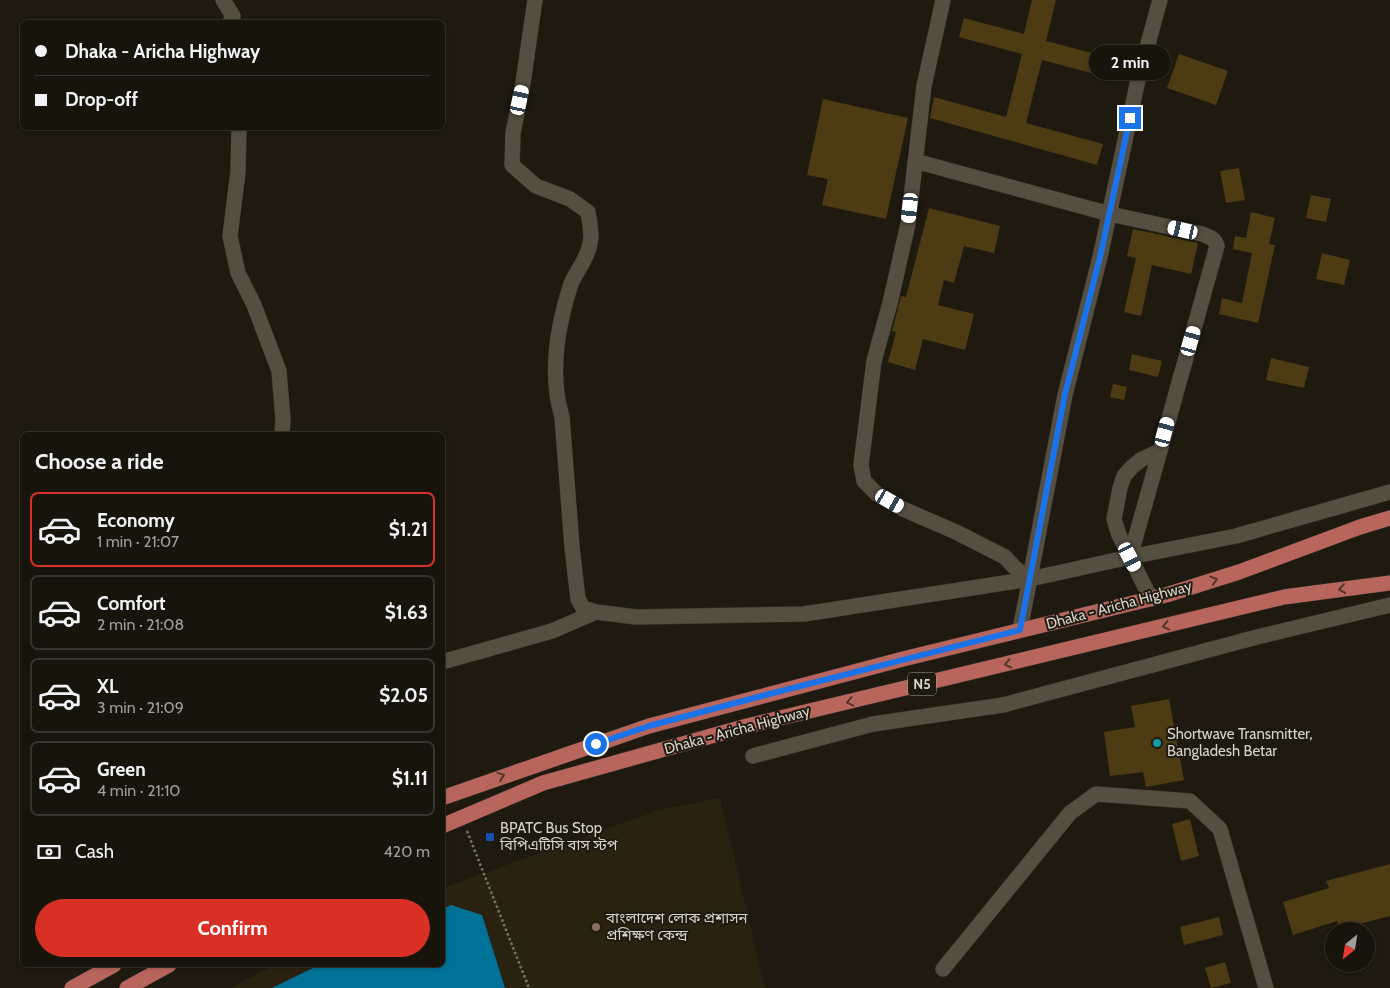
<!DOCTYPE html>
<html lang="en">
<head>
<meta charset="utf-8">
<style>
	body { margin:0; font-family:Cabin,"Noto Sans Bengali",sans-serif; background:#201d14; color:#f1f3f6; height:100vh; display:flex; flex-direction:column; font-size:19px; white-space:nowrap }
	* { box-sizing:border-box; margin:0 }
	p { font-size:16px; color:#9e9e9d }
	.icon { flex:none; width:28px; height:28px; fill:none; stroke:currentColor; stroke-width:2; stroke-linecap:round; stroke-linejoin:round }
	.map { position:relative; flex:1; overflow:hidden }
	.sheet { position:absolute; left:20px; top:432px; width:425px; height:535px; display:flex; flex-direction:column; background:#17140b; border-radius:8px; box-shadow:0 1px 4px #0004,0 0 0 1px #36332c }
	.sheet>* { flex:none }
	.guide { position:absolute; left:20px; top:20px; width:425px; height:110px; border-radius:8px; box-shadow:0 1px 4px #0004,0 0 0 1px #36332c; display:grid; align-content:center; height:110px; padding:0 15px; background:#17140b }
	.needle { width:32px; rotate:210deg }
	.tools { position:absolute; left:1325px; top:922px; display:grid; gap:10px }
	.tools a { display:grid; place-items:center; width:50px; height:50px; border-radius:50%; background:#17140b; box-shadow:0 1px 4px #0004,0 0 0 1px #36332c; font-size:25px }
	.end { position:absolute; width:22px; height:22px; margin:-11px; border:6px solid #1a73e8; background:#fff; box-shadow:0 0 0 2px #fff }
	.from { border-radius:50% }
	.bubble { position:absolute; height:35px; border-radius:18px; background:#17140b; box-shadow:0 1px 4px #0004,0 0 0 1px #36332c; font-size:16px; font-weight:700; line-height:35px; text-align:center }
	.car { position:absolute; width:15px; height:30px; margin:-15px -8px; border-radius:6px; box-shadow:0 0 4px 1px #0007; background:linear-gradient(#fff 24%,#345 0 40%,#fff 0 76%,#345 0 86%,#fff 0) }
	.guide b { display:flex; align-items:center; gap:18px; height:48px; font-size:19px }
	.guide b+b { border-top:1px solid #36332c }
	.guide i { width:12px; height:12px; background:#f1f3f6 }
	ul { padding:0; list-style:none }
	li { display:flex; align-items:center; gap:15px; height:75px; margin:0 10px 8px; padding:0 5px; border:2px solid #36332c; border-radius:8px }
	li div { flex:1 }
	li b { display:block; font-size:19px }
	li em { font-style:normal; font-weight:700 }
	li.active { border-color:#d93025 }
	li>.icon { width:45px; height:45px; stroke-width:1.5 }
	h2 { padding:0 15px; font-size:22px; line-height:60px }
	.pay { display:flex; align-items:center; gap:12px; height:55px; padding:0 15px; font-size:19px }
	.pay p { margin-inline-start:auto }
	.action { display:flex; gap:10px; margin-top:auto; padding:10px 15px }
	.action a { flex:1; height:58px; border-radius:30px; background:#d93025; color:#fff; font-size:20px; font-weight:700; line-height:58px; text-align:center }
	.map>svg:first-child { display:block }
	.built { fill:#2a2211 }
	.water { fill:#007297 }
	.building { fill:#4d3c13 }
	.lines { fill:none; stroke-linecap:round; stroke-linejoin:round }
	.minor-casing { stroke:#36322d; stroke-width:16 }
	.trunk-casing { stroke:#36322d; stroke-width:16 }
	.path { stroke:#767269; stroke-width:2.5; stroke-dasharray:2.5 2.5; stroke-linecap:butt }
	.minor { stroke:#554f42; stroke-width:15 }
	.trunk { stroke:#b8665c; stroke-width:15 }
	.oneway { stroke:#55352a }
	.route { stroke:#1a73e8; stroke-width:6 }
	.culture-dot { fill:#0f9aa8; stroke:#1f1a0f; stroke-width:2 }
	.transit-dot { fill:#1a4fb4; stroke:#1f1a0f; stroke-width:2 }
	.education-dot { fill:#8d6e63; stroke:#1f1a0f; stroke-width:2 }
	.labels { text-anchor:middle; dominant-baseline:central; stroke-width:4; stroke-linejoin:round; paint-order:stroke }
	.shield { fill:#1f1a0f; stroke:#9f9c93; stroke-width:1 }
	.shield-label { font-size:14px; font-weight:bold; fill:#d6d3cb }
	.street-label { font-size:15px; fill:#d6d3cb; stroke:#1f1a0f }
	.poi-label { font-size:15px; fill:#d6d3cb; stroke:#1f1a0f; text-anchor:start }
</style>
</head>
<body>
<div class="map">
<svg width="1390" height="988" viewBox="0 0 1390 988">
	<rect width="100%" height="100%" fill="#1f1a0f"/>
	<path class="built" d="M 720,798 L 765,988 L 230,988 L 275,965 L 442,965 L 443,888 L 659,810 Z"/>
	<path class="water" d="M 451,905 L 482,915 L 505,988 L 272,988 L 319,965 L 442,965 L 443,909 Z"/>
	<path class="building" d="M 1032,0 L 1056,0 L 1046,41 L 1111,58 L 1106,77 L 1042,60 L 1026,123 L 1103,144 L 1097,165 L 930,118 L 934,97 L 1006,117 L 1022,54 L 959,37 L 964,18 L 1024,34 Z
		M 1179,54 L 1228,71 L 1216,105 L 1167,88 Z
		M 823,99 L 908,118 L 886,219 L 822,205 L 828,179 L 807,175 Z
		M 1239,168 L 1245,200 L 1226,203 L 1220,171 Z
		M 1311,195 L 1331,199 L 1326,222 L 1306,218 Z
		M 929,208 L 1000,226 L 994,253 L 964,246 L 954,283 L 944,280 L 938,305 L 974,314 L 965,350 L 923,339 L 915,370 L 888,362 L 896,332 L 892,331 L 901,296 L 906,297 Z
		M 1251,212 L 1275,218 L 1269,244 L 1275,245 L 1258,323 L 1219,314 L 1222,298 L 1242,303 L 1252,253 L 1233,249 L 1235,236 L 1246,238 Z
		M 1133,229 L 1198,243 L 1191,274 L 1152,265 L 1141,316 L 1124,312 L 1136,258 L 1127,256 Z
		M 1322,253 L 1350,260 L 1344,285 L 1316,279 Z
		M 1132,354 L 1162,361 L 1158,377 L 1129,370 Z
		M 1271,358 L 1309,367 L 1304,388 L 1266,380 Z
		M 1113,384 L 1127,387 L 1124,400 L 1110,397 Z
		M 1169,699 L 1184,780 L 1146,787 L 1143,772 L 1110,776 L 1104,732 L 1135,727 L 1131,706 Z
		M 1190,819 L 1199,856 L 1181,861 L 1172,824 Z
		M 1390,864 L 1390,916 L 1339,929 L 1337,921 L 1293,935 L 1283,902 L 1329,888 L 1326,881 Z
		M 1219,917 L 1223,935 L 1184,945 L 1180,927 Z
		M 1225,962 L 1231,983 L 1211,988 L 1205,968 Z"/>
	<g class="lines">
		<g class="minor-casing">
			<path id="minor" d="M 223,0 L 233,16 L 230,22
				M 535,0 L 523,83 L 513,133 L 512,165 L 536,186 L 570,199 L 588,212 C 591,231 594,241 584,260 C 580,268 574,276 571,284 C 557,327 549,374 562,417 L 572,547 L 578,599 L 583,608 L 596,612 L 636,617 L 804,614 L 1030,579 L 1130,557
				M 943,0 L 924,86 L 908,224 L 890,303 L 874,361 L 861,465 L 864,481 L 877,494 L 903,509 L 956,532 L 1005,557 L 1015,568 L 1030,579
				M 239,128 L 238,172 L 230,236 L 238,273 L 254,305 L 279,371 L 283,420 L 282,435
				M 915,161 L 1110,214 L 1202,234 C 1209,237 1215,238 1217,246 L 1160,451 L 1142,459 L 1132,467 L 1124,476 L 1120,488 L 1114,519 L 1119,535 L 1130,557
				M 1130,557 L 1160,451
				M 1151,599 L 1130,557 L 1236,536 L 1390,492
				M 1020,630 L 1065,395 L 1100,257 L 1138,80 L 1160,0
				M 442,662 L 552,631 L 596,612
				M 753,756 L 873,724 L 1003,705 L 1257,637 L 1390,605
				M 943,969 L 1070,813 L 1096,794 L 1190,801 L 1220,829 L 1266,988"/>
		</g>
		<g class="trunk-casing">
			<path id="trunk" d="M 442,798 L 649,726 L 903,659 L 1166,595 L 1239,572 L 1360,527 L 1390,518
				M 442,826 L 543,783 L 747,726 L 1284,597 L 1390,583
				M 72,988 L 114,965
				M 127,988 L 169,965"/>
		</g>
		<path class="path" d="M 467,831 L 529,988"/>
		<use href="#minor" class="minor"/>
		<use href="#trunk" class="trunk"/>
	</g>
	<defs><path id="oneway-chevron" d="M-2-3.5L2.5 0L-2 3.5" fill="none" stroke-width="1.6" stroke-linecap="round" stroke-linejoin="round" transform="scale(1.25)"/></defs>
	<g class="oneway">
		<use href="#oneway-chevron" transform="translate(1214 580) rotate(-17)"/>
		<use href="#oneway-chevron" transform="translate(1342 589) rotate(172)"/>
		<use href="#oneway-chevron" transform="translate(1166 626) rotate(167)"/>
		<use href="#oneway-chevron" transform="translate(1008 664) rotate(167)"/>
		<use href="#oneway-chevron" transform="translate(850 702) rotate(167)"/>
		<use href="#oneway-chevron" transform="translate(501 776) rotate(-19)"/>
	</g>
	<g class="lines">
		<path class="route" d="M 596,744 L 649,726 L 754,698 L 1020,630 L 1065,394 L 1100,257 L 1130,118"/>
	</g>
	<circle class="culture-dot" cx="1157" cy="743" r="5"/>
	<rect class="transit-dot" x="485" y="832" width="10" height="10" rx="2.5"/>
	<circle class="education-dot" cx="596" cy="927" r="5"/>
	<g class="labels">
		<rect class="shield" x="908" y="672.5" width="28" height="23" rx="4"/>
		<g class="shield-label">
			<text x="922" y="684">N5</text>
		</g>
		<g class="street-label">
			<text transform="translate(1119 605) rotate(-15)">Dhaka - Aricha Highway</text>
			<text transform="translate(737 730) rotate(-15)">Dhaka - Aricha Highway</text>
		</g>
		<g class="poi-label">
			<text x="1167" y="734">Shortwave Transmitter,<tspan x="1167" dy="17">Bangladesh Betar</tspan></text>
			<text x="500" y="828">BPATC Bus Stop<tspan x="500" dy="17">বিপিএটিসি বাস স্টপ</tspan></text>
			<text x="606" y="918">বাংলাদেশ লোক প্রশাসন<tspan x="606" dy="17">প্রশিক্ষণ কেন্দ্র</tspan></text>
		</g>
	</g>
</svg>
<div class="tools">
<a><svg class="needle" viewBox="-14 -14 28 28"><path d="M0-13l5 13h-10z" fill="#e53935"/><path d="M0 13l5-13h-10z" fill="#9e9e9d"/></svg></a>
</div>
<i class="end from" style="left:596px;top:744px"></i>
<i class="end" style="left:1130px;top:118px"></i>
<div class="bubble" style="left:1089px;top:45px;width:82px">2 min</div>
<i class="car" style="left:520px;top:100px;rotate:12deg"></i>
<i class="car" style="left:910px;top:208px;rotate:186deg"></i>
<i class="car" style="left:1183px;top:230px;rotate:283deg"></i>
<i class="car" style="left:1191px;top:341px;rotate:16deg"></i>
<i class="car" style="left:1165px;top:432px;rotate:15deg"></i>
<i class="car" style="left:890px;top:501px;rotate:120deg"></i>
<i class="car" style="left:1130px;top:557px;rotate:153deg"></i>
<div class="guide">
<b><i class="from"></i>Dhaka - Aricha Highway</b>
<b><i></i>Drop-off</b>
</div>
<section class="sheet">
<h2>Choose a ride</h2>
<ul>
<li class="active"><svg class="icon" aria-label="car" viewBox="0 0 24 24"><path d="M5 17H2v-5l4-1 3-4h7l3 4 3 1v5h-3M9 17h6M6 11h13"/><circle cx="7" cy="17" r="2"/><circle cx="17" cy="17" r="2"/></svg><div><b>Economy</b><p>1 min · 21:07</p></div><em>$1.21</em></li>
<li><svg class="icon" aria-label="car" viewBox="0 0 24 24"><path d="M5 17H2v-5l4-1 3-4h7l3 4 3 1v5h-3M9 17h6M6 11h13"/><circle cx="7" cy="17" r="2"/><circle cx="17" cy="17" r="2"/></svg><div><b>Comfort</b><p>2 min · 21:08</p></div><em>$1.63</em></li>
<li><svg class="icon" aria-label="car" viewBox="0 0 24 24"><path d="M5 17H2v-5l4-1 3-4h7l3 4 3 1v5h-3M9 17h6M6 11h13"/><circle cx="7" cy="17" r="2"/><circle cx="17" cy="17" r="2"/></svg><div><b>XL</b><p>3 min · 21:09</p></div><em>$2.05</em></li>
<li><svg class="icon" aria-label="car" viewBox="0 0 24 24"><path d="M5 17H2v-5l4-1 3-4h7l3 4 3 1v5h-3M9 17h6M6 11h13"/><circle cx="7" cy="17" r="2"/><circle cx="17" cy="17" r="2"/></svg><div><b>Green</b><p>4 min · 21:10</p></div><em>$1.11</em></li>
</ul>
<div class="pay"><svg class="icon" aria-label="cash" viewBox="0 0 24 24"><path d="M3 7h18v10H3z"/><circle cx="12" cy="12" r="2"/></svg>Cash<p>420 m</p></div>
<div class="action"><a>Confirm</a></div>
</section>
</div>
</body>
</html>
